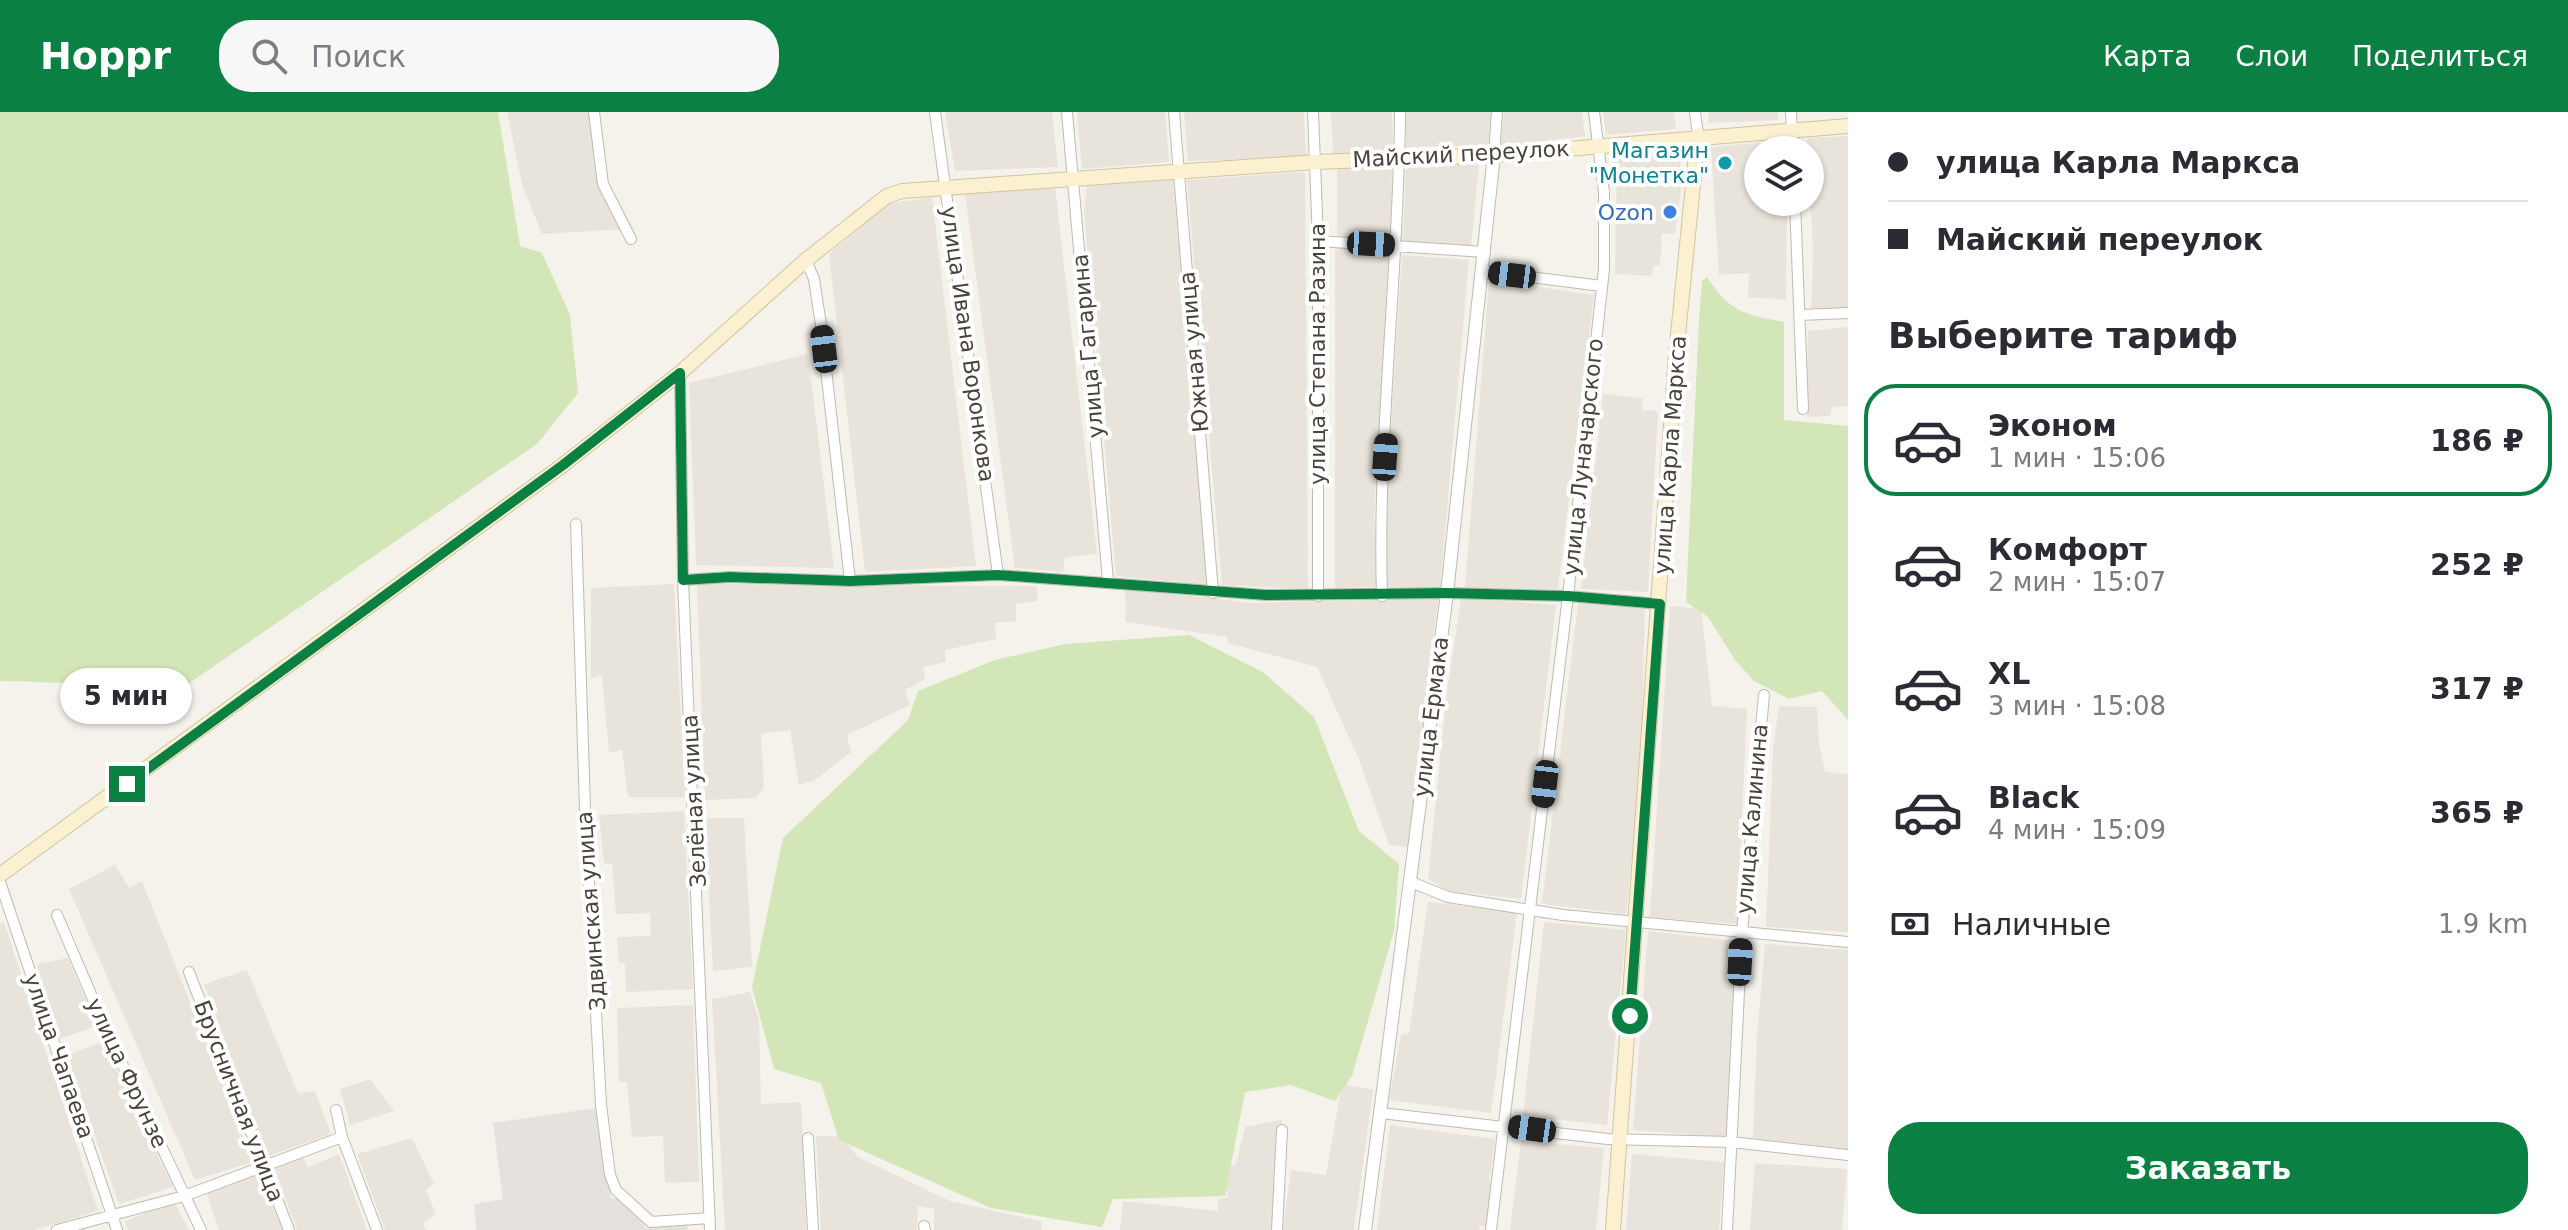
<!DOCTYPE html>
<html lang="ru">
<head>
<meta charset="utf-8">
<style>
	body { margin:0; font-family:"DejaVu Sans",sans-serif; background:#f7f7f7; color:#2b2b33; height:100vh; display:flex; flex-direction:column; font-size:30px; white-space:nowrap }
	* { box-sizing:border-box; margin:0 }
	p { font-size:26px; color:#7c7c81 }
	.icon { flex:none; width:44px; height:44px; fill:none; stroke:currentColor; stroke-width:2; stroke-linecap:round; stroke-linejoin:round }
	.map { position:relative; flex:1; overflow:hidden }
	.details { display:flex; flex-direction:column; background:#fff; width:720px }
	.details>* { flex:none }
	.banner { display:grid; align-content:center; height:176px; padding:0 40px; background:#fff }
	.buttons { position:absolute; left:1744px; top:24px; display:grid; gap:16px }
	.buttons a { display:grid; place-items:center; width:80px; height:80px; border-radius:50%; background:#fff; box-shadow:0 2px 6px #0004; font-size:40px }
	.end { position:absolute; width:36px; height:36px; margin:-18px; border:10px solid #0b8043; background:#fff; box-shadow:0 0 0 4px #fff }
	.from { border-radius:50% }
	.bubble { position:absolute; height:56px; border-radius:28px; background:#fff; box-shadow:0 2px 6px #0004; font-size:26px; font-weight:700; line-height:56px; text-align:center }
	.car { position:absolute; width:24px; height:48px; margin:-24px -12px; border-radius:10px; box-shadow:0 0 6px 2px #0007; background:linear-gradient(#222 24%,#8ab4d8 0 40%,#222 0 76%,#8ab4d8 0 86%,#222 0) }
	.banner b { display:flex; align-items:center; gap:28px; height:76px; font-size:30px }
	.banner b+b { border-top:2px solid #e1e1e2 }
	.banner i { width:20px; height:20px; background:#2b2b33 }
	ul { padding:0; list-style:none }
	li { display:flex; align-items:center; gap:24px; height:112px; margin:0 16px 12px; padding:0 24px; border:4px solid transparent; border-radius:32px }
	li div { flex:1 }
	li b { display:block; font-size:30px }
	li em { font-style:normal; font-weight:700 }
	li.on { border-color:#0b8043 }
	li>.icon { width:72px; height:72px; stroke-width:1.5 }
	h2 { padding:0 40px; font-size:36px; line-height:96px }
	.pay { display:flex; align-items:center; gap:20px; height:88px; padding:0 40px; font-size:30px }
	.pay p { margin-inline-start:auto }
	.button { display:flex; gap:16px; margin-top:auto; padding:16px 40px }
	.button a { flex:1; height:92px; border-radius:32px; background:#0b8043; color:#fff; font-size:32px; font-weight:700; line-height:92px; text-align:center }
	header { display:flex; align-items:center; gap:48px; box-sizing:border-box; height:112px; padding:0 40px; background:#0b8043; color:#fff }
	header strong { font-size:38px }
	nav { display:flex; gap:44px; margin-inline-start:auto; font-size:28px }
	.search { width:560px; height:72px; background:#f7f7f7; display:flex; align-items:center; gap:20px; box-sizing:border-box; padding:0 28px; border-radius:32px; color:#7c7c81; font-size:30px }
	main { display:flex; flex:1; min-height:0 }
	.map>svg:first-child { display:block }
	.residential { fill:#e9e4db }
	.industrial { fill:#e5e2dd }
	.green { fill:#d2e6b8 }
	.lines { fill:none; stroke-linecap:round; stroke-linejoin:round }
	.minor-casing { stroke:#c0baaf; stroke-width:12 }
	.tertiary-casing { stroke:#c0baaf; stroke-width:14 }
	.secondary-casing { stroke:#d1c49f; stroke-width:16 }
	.minor { stroke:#fff; stroke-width:10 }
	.tertiary { stroke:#fff; stroke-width:12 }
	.secondary { stroke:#fbf0d0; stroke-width:14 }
	.route { stroke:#0b8043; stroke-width:10 }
	.culture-dot { fill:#0f9aa8; stroke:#fff; stroke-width:3 }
	.shop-dot { fill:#3f7fe0; stroke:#fff; stroke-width:3 }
	.labels { text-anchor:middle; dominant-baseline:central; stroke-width:8; stroke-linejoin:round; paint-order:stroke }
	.culture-label { font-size:22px; fill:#0d838f; stroke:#fff; text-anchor:end }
	.street-label { font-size:22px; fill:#49433a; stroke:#fff }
	.shop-label { font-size:22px; fill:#366cbe; stroke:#fff; text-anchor:end }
</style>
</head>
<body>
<header>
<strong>Hoppr</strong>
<div class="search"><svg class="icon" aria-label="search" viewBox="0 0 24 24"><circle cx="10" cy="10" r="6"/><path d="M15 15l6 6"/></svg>Поиск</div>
<nav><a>Карта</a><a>Слои</a><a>Поделиться</a></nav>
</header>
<main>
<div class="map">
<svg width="1848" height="1118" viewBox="0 0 1848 1118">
	<rect width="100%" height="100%" fill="#f5f2ec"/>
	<path class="residential" d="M 507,0 L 594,0 L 606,74 L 628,117 L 542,122 L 522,73 Z
		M 945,0 L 1052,0 L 1058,55 L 955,59 Z
		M 1077,0 L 1165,0 L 1169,50 L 1082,57 Z
		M 1184,0 L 1304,0 L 1306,45 L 1188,49 Z
		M 1331,0 L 1392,0 L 1393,41 L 1333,42 Z
		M 1405,0 L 1491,0 L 1488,34 L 1406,35 Z
		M 1504,0 L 1582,0 L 1585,24 L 1500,35 Z
		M 1603,0 L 1674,0 L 1676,17 L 1606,23 Z
		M 1708,0 L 1777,0 L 1778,8 L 1709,11 Z
		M 1848,24 L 1848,198 L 1811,201 L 1813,138 L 1807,26 Z
		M 1781,29 L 1782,38 L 1758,38 L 1758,90 L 1787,90 L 1786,188 L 1748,185 L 1749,161 L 1719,163 L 1711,35 Z
		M 1680,35 L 1681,79 L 1675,121 L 1662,122 L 1660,153 L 1653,153 L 1652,164 L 1615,162 L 1617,44 Z
		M 1479,52 L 1471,135 L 1403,129 L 1406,53 Z
		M 1392,55 L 1391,129 L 1337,125 L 1337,56 Z
		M 1305,60 L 1308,477 L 1222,473 L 1187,68 Z
		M 1173,68 L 1208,473 L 1116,464 L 1084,99 L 1087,74 Z
		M 1055,75 L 1097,442 L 1065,445 L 1063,460 L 1015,456 L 965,82 Z
		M 932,85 L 976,454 L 865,460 L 829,142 L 887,92 Z
		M 1335,135 L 1389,138 L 1374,402 L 1378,475 L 1335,476 Z
		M 1402,143 L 1469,148 L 1440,477 L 1385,474 L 1384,416 Z
		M 1489,168 L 1594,183 L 1558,477 L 1465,476 Z
		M 1848,215 L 1848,294 L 1832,295 L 1830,304 L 1807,305 L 1808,219 Z
		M 808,242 L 834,456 L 696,453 L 689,271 Z
		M 1603,282 L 1643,286 L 1642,298 L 1658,299 L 1648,480 L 1581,477 Z
		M 674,472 L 685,685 L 628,685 L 622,638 L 609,641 L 602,563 L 591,566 L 591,476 Z
		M 697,472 L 1037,474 L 1037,489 L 1016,492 L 1016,509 L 995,511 L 996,527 L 945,538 L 946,550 L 923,555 L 925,567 L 905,578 L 910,593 L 847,623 L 851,640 L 815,668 L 799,673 L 790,618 L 761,622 L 764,676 L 755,686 L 705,688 Z
		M 1125,476 L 1251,491 L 1438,486 L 1409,735 L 1389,733 L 1358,645 L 1317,555 L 1228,531 L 1227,525 L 1126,510 Z
		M 1461,486 L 1556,493 L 1521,787 L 1448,779 L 1428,767 L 1446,587 Z
		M 1578,491 L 1645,495 L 1641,651 L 1626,802 L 1542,792 Z
		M 1670,494 L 1701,497 L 1712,594 L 1747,597 L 1737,812 L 1650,805 Z
		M 1779,594 L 1817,595 L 1819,632 L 1825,660 L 1848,662 L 1848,820 L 1766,815 L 1773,637 Z
		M 684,699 L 693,877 L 626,880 L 625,851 L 619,851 L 617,825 L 651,824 L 650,801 L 616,802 L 612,752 L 604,751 L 599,703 Z
		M 705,706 L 744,706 L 752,855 L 713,859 Z
		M 115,753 L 129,776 L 142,769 L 253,1050 L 195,1068 L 69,777 Z
		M 1428,790 L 1517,800 L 1491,1001 L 1389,988 L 1401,923 L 1409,922 Z
		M 4,810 L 98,1099 L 35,1118 L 0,1118 L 0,812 Z
		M 1544,810 L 1626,818 L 1607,1013 L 1523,1004 Z
		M 1648,819 L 1737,829 L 1726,1025 L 1633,1018 Z
		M 1765,832 L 1848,838 L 1848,1037 L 1753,1026 L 1757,923 Z
		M 68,846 L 97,914 L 59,927 L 37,852 Z
		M 247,858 L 298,981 L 315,979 L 331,1022 L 266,1045 L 204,872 Z
		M 750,880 L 759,908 L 761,992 L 801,990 L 806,1118 L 725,1118 L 712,887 Z
		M 693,893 L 699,1070 L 665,1071 L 663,1024 L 632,1025 L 627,970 L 619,970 L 617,896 Z
		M 103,930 L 173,1075 L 119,1092 L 66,943 Z
		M 370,967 L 394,999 L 350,1013 L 340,977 Z
		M 1342,972 L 1373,978 L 1354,1118 L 1283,1118 L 1291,1058 L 1326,1063 Z
		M 1282,1007 L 1273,1118 L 1120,1118 L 1123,1089 L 1218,1099 L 1218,1087 L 1228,1086 L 1223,1055 L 1236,1053 L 1245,1015 Z
		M 1390,1013 L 1495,1027 L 1489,1070 L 1494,1074 L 1488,1115 L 1480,1113 L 1479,1118 L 1377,1118 Z
		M 816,1024 L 841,1024 L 858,1045 L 950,1089 L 1041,1109 L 1042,1118 L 934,1118 L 934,1097 L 918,1094 L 917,1118 L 821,1118 Z
		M 412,1026 L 434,1072 L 426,1078 L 436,1102 L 423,1111 L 426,1118 L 385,1118 L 357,1042 Z
		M 1521,1029 L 1604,1036 L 1596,1118 L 1510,1118 Z
		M 339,1042 L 367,1118 L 297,1118 L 273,1052 L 302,1043 L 308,1055 Z
		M 1632,1042 L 1724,1050 L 1719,1118 L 1626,1118 Z
		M 1755,1051 L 1847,1057 L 1842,1118 L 1750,1118 Z
		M 258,1061 L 283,1118 L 219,1118 L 205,1076 Z
		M 174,1090 L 189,1118 L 128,1118 L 125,1109 Z"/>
	<path class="industrial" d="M 597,996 L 611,1086 L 636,1087 L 645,1116 L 687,1114 L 688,1118 L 476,1118 L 474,1092 L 503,1087 L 493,1011 Z"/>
	<path class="green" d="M 0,0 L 498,0 L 520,134 L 542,141 L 570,203 L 578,281 L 537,332 L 185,574 L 0,569 Z
		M 1707,165 C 1729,199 1744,203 1784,210 L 1784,308 L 1848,314 L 1848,608 L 1822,579 L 1789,587 L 1754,569 L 1735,548 L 1708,505 L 1686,490 L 1699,207 L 1702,169 Z
		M 1189,523 L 1263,560 L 1314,605 L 1359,719 L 1399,752 L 1394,819 L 1352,964 L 1335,989 L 1291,973 L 1245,980 L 1225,1084 L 1113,1087 L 1102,1115 L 991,1096 L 839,1028 L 821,971 L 774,957 L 752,875 L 783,726 L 908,608 L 918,579 L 995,548 L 1065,532 Z"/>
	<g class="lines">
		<g class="minor-casing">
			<path id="minor" d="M 594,0 L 603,72 L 631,127
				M 935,0 L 998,463
				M 1067,0 L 1108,469
				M 1174,0 L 1213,481
				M 1313,0 L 1318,129 L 1318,484
				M 1695,0 L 1698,23
				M 1791,0 L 1793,38
				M 1494,43 L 1497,0
				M 1795,90 L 1803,297
				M 1318,129 L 1485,140
				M 806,148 L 814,167 L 821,213 L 850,469
				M 1482,159 L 1602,174
				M 1800,203 L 1848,201
				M 680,261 L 683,468 L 710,1118
				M 576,412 L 585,697 L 601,993 L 610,1063 L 616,1078 L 651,1110 L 710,1106
				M 683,468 L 730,465 L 850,469 L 998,463 L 1266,483 L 1447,481 L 1568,484 L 1660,492
				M 1382,484 C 1377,323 1399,161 1400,0
				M 0,770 L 117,1118
				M 1411,770 L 1448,785 L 1563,803 L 1848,830
				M 57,803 L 108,922 L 201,1118
				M 189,860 L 289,1118
				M 336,998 L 342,1025 L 377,1118
				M 1381,1001 L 1608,1027 L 1731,1030 L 1848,1043
				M 808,1026 L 813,1118
				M 924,1114 L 925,1118
				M 57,1118 L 184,1084 L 342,1025
				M 1277,1118 L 1282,1018
				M 1491,1118 L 1568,484 L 1604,157 L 1604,80 L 1594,0
				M 1727,1118 L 1742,820 L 1764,583"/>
		</g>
		<g class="tertiary-casing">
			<path id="tertiary" d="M 1365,1118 L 1447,481 L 1494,43"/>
		</g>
		<g class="secondary-casing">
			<path id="secondary" d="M 0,763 L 563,353 L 680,261 L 806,148 L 887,84 L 902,79 L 1315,50 L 1494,43 L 1848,14
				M 1613,1118 L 1676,243 L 1698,23"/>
		</g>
		<use href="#minor" class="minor"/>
		<use href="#tertiary" class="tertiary"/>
		<use href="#secondary" class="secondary"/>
	</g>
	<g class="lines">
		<path class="route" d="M 127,672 L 563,353 L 680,261 L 683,468 L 730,465 L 850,469 L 998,463 L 1266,483 L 1447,481 L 1568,484 L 1660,492 L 1630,904"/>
	</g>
	<circle class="culture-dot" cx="1725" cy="51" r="8"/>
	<circle class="shop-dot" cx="1670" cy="100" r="8"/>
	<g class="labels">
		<g class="culture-label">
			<text x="1709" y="38">Магазин<tspan x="1709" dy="25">"Монетка"</tspan></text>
		</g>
		<g class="street-label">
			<text transform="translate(1461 42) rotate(-3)">Майский переулок</text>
			<text transform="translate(968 232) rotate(82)">улица Ивана Воронкова</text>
			<text transform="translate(1088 234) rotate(-95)">улица Гагарина</text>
			<text transform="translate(1194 240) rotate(-95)">Южная улица</text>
			<text transform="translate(1317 242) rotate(-90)">улица Степана Разина</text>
			<text transform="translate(1670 343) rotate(-86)">улица Карла Маркса</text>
			<text transform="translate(1583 345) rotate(-84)">улица Луначарского</text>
			<text transform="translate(1431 605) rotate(-83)">улица Ермака</text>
			<text transform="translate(694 689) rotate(-93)">Зелёная улица</text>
			<text transform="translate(1752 707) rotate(-85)">улица Калинина</text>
			<text transform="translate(591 799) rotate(-94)">Здвинская улица</text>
			<text transform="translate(59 944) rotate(71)">улица Чапаева</text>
			<text transform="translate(127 961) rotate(65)">улица Фрунзе</text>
			<text transform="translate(239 989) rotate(69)">Брусничная улица</text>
		</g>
		<g class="shop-label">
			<text x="1654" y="100">Ozon</text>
		</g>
	</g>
</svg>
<div class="buttons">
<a><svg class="icon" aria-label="layers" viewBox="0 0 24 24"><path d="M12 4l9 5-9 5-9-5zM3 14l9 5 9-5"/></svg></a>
</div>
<i class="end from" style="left:1630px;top:904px"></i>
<i class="end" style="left:127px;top:672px"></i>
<div class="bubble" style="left:60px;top:556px;width:132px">5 мин</div>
<i class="car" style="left:1371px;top:132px;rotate:93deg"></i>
<i class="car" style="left:1512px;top:163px;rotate:277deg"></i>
<i class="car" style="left:824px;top:237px;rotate:353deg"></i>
<i class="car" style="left:1385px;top:345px;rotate:4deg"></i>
<i class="car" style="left:1545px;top:672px;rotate:187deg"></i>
<i class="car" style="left:1740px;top:850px;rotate:3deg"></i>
<i class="car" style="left:1532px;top:1017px;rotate:278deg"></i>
</div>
<section class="details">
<div class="banner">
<b><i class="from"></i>улица Карла Маркса</b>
<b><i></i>Майский переулок</b>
</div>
<h2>Выберите тариф</h2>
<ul>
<li class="on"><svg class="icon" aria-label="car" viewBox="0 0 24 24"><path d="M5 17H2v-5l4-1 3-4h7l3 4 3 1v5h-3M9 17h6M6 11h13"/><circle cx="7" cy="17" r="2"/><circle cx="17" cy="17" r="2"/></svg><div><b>Эконом</b><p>1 мин · 15:06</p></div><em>186 ₽</em></li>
<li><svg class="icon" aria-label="car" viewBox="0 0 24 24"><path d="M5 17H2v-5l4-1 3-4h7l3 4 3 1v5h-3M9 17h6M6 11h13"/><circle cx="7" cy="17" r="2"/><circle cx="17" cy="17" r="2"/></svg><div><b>Комфорт</b><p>2 мин · 15:07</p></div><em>252 ₽</em></li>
<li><svg class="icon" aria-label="car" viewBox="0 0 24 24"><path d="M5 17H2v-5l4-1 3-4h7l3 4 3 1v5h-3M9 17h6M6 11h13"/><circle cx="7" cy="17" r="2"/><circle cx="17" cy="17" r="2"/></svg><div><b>XL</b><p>3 мин · 15:08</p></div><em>317 ₽</em></li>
<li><svg class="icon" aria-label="car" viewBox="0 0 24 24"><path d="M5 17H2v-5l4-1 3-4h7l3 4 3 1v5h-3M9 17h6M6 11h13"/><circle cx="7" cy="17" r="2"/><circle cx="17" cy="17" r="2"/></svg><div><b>Black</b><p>4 мин · 15:09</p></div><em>365 ₽</em></li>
</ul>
<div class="pay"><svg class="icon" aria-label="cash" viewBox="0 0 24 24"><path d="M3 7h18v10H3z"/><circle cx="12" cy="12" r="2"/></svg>Наличные<p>1.9 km</p></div>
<div class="button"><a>Заказать</a></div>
</section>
</main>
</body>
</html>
